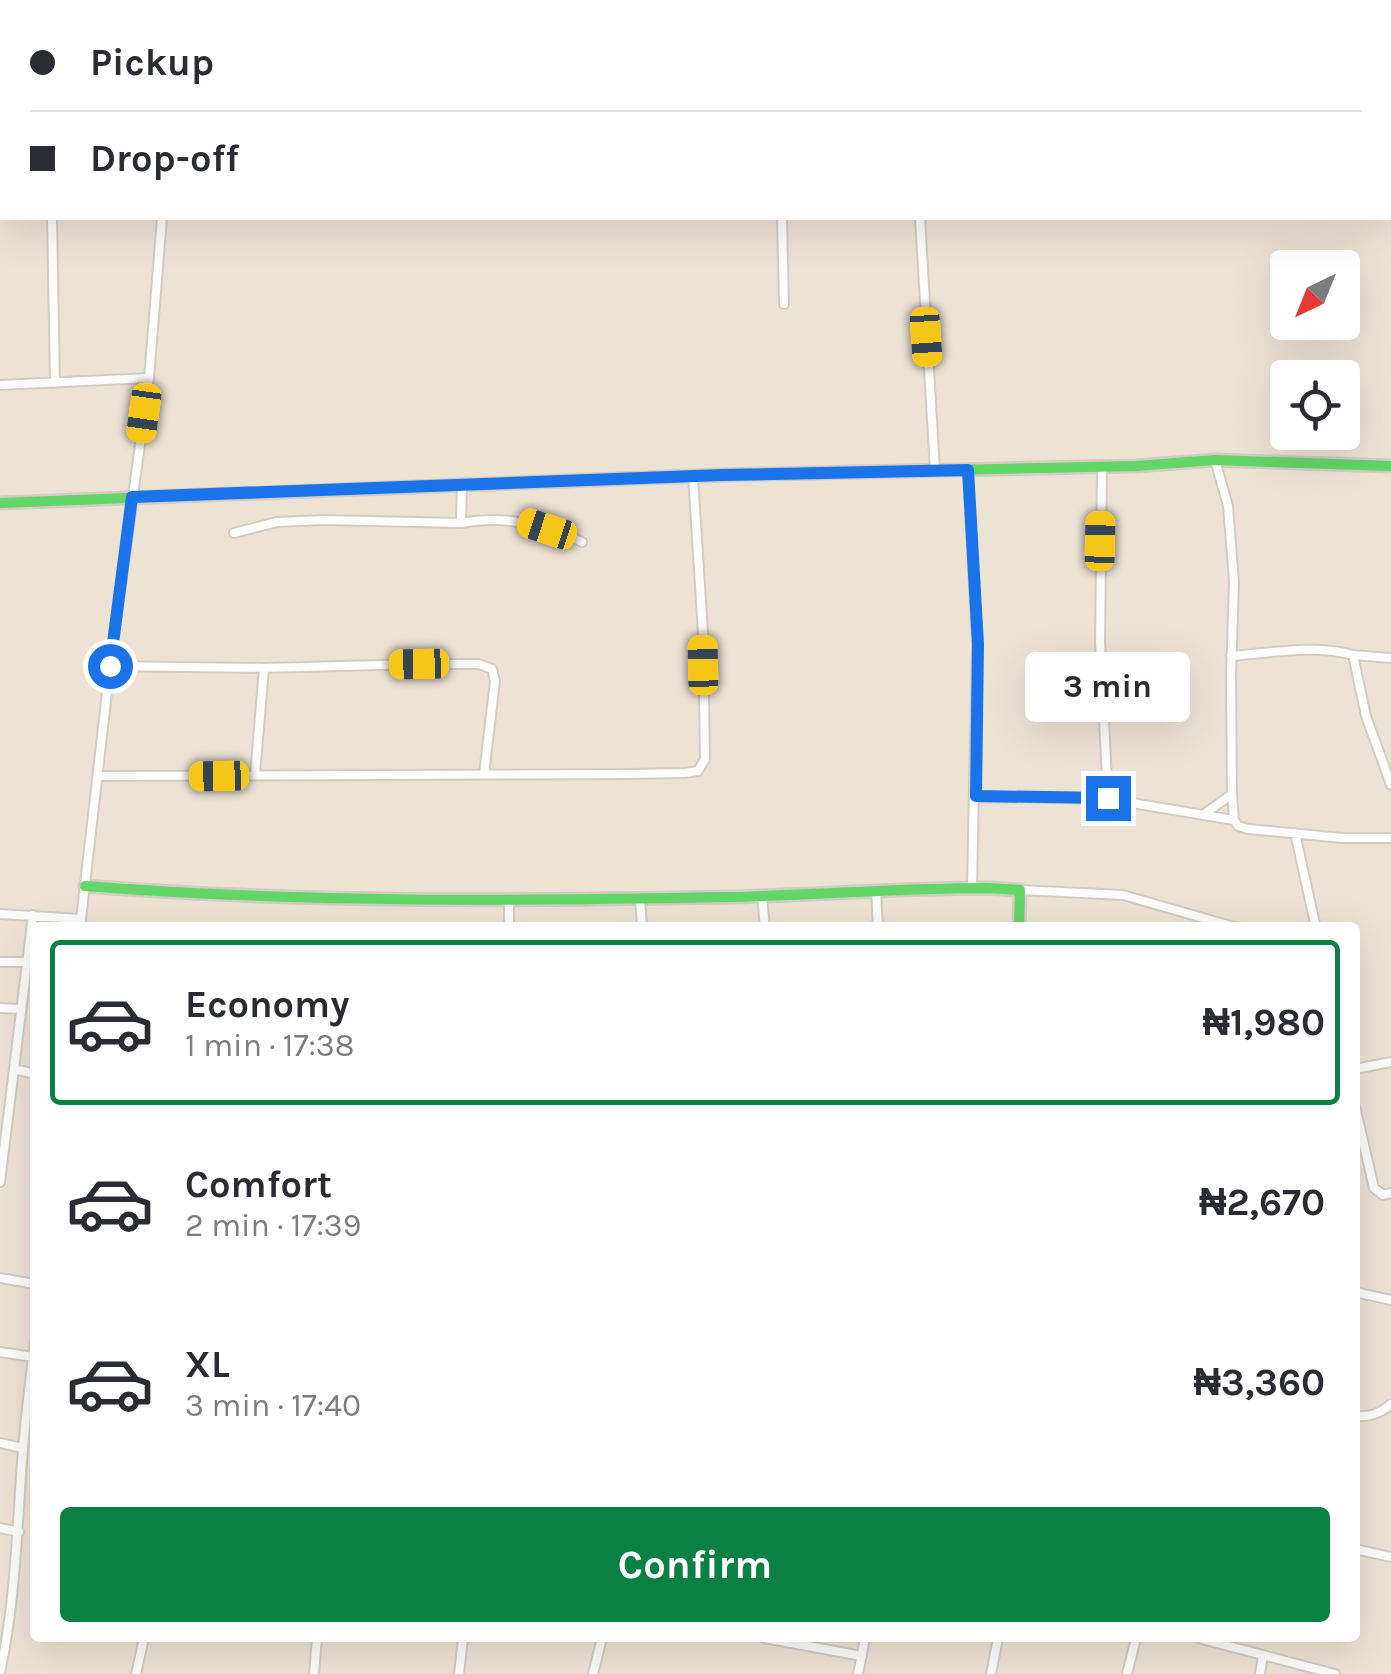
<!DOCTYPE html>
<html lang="en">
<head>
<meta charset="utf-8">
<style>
	body { margin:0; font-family:Karla,sans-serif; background:#f7f7f7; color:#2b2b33; height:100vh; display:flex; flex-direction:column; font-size:38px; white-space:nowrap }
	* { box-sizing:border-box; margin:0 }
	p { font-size:32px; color:#7c7c81 }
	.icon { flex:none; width:55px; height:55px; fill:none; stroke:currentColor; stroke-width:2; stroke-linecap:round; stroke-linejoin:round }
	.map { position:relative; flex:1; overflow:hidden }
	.panel { position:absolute; left:30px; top:922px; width:1330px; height:720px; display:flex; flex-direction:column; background:#fff; border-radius:10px; box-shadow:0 10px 40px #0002 }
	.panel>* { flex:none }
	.banner { position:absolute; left:0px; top:0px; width:1392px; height:220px; box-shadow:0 10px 40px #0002; display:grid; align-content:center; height:220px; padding:0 30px; background:#fff }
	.needle { width:65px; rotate:223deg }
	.fabs { position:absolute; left:1270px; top:250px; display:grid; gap:20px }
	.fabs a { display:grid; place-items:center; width:90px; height:90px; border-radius:10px; background:#fff; box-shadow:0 10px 40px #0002; font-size:50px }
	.end { position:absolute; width:45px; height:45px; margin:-22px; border:12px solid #1a73e8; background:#fff; box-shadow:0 0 0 5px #fff }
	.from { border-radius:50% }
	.bubble { position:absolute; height:70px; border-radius:10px; background:#fff; box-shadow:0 10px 40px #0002; font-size:32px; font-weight:700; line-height:70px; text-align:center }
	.car { position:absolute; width:30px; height:60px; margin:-30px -15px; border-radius:12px; box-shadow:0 0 8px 2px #0007; background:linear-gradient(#f5c518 24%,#345 0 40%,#f5c518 0 76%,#345 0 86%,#f5c518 0) }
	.banner b { display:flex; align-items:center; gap:35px; height:95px; font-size:38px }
	.banner b+b { border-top:2px solid #e1e1e2 }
	.banner i { width:25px; height:25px; background:#2b2b33 }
	ul { padding:18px 0 0; list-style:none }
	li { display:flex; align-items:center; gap:30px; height:165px; margin:0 20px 15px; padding:0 10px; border:5px solid transparent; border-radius:10px }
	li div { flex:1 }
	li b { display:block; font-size:38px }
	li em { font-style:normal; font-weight:700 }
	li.on { border-color:#0b8043 }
	li>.icon { width:90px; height:90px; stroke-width:1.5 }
	.cta { display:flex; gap:20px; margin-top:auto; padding:20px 30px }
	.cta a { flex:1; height:115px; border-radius:10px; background:#0b8043; color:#fff; font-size:40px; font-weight:700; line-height:115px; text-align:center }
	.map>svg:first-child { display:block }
	.residential { fill:#ede3d5; fill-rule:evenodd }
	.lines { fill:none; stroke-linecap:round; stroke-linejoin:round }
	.street-casing { stroke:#d2ccc5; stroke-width:12 }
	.fast-casing { stroke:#d2ccc4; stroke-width:15 }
	.street { stroke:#fdfdfc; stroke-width:8 }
	.fast { stroke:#63d668; stroke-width:10 }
	.route { stroke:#1a73e8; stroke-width:12 }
</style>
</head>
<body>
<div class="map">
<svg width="1391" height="1674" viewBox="0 0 1391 1674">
	<rect width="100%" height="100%" fill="#f4f0e8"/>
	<path class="residential" d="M 0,0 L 1014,0 L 1012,2 L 2,2 L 2,218 L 1390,218 L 1390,2 L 1051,2 L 1077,0 L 1391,0 L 1391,1674 L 0,1674 ZM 1288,268 L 1342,268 L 1342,322 L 1288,322 ZM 1288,378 L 1342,378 L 1342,432 L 1288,432 ZM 35,928 L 1355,928 L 1355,1638 L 35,1638 Z"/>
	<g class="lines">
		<g class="street-casing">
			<path id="street" d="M 50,0 L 50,2
				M 561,0 L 561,2
				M 606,0 L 606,2
				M 910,0 L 910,2
				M 186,2 L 186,0
				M 317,2 L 317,0
				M 463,2 L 463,0
				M 1390,6 L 1391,9
				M 0,103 L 2,103
				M 52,218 L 55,383
				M 782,218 L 784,304
				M 920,218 L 935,470
				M 0,385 L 149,378
				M 1215,460 L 1228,506 L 1234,582 L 1231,674 L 1232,794 L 1234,820
				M 1102,467 L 1100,642 L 1108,799
				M 968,470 L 977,644 L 972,887
				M 461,523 L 462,485
				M 234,533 L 277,522 L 323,520 L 461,523 C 502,515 544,524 582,542
				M 1353,655 L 1391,658
				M 1231,656 C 1270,653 1315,644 1353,655 L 1366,716 L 1391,785
				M 110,666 L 264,668
				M 255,775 L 264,668 L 419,664 L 479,664 L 492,669 L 495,681 L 484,774
				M 98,776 L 628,774 L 685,773 L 698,771 L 705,759 L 703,633 L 693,476
				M 975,797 L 1108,799 L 1234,820 L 1238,826 L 1248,829 L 1342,838 L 1391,838
				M 1203,815 L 1232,794
				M 1295,833 L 1316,928
				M 1020,890 L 1123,895 L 1238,928
				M 876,892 L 878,928
				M 762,896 L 765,928
				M 640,898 L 642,928
				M 509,899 L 509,928
				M 0,914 L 81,919
				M 80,928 L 110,666 L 149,378 L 162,218
				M 0,962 L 28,962
				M 0,1008 L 21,1009
				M 14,1069 L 35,1074
				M 1355,1069 L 1391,1062
				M 1355,1106 L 1374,1188 L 1383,1195 L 1391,1193
				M 0,1182 L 33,915
				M 0,1278 L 35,1284
				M 1355,1292 L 1391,1300
				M 0,1352 L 33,1357
				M 1355,1416 C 1370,1417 1380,1414 1391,1404
				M 0,1443 L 23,1448
				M 0,1528 L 19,1532
				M 1355,1549 L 1391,1557
				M 764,1638 L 862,1656
				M 1198,1638 L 1335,1674
				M 0,1673 C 16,1599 17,1524 23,1449 C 26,1412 31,1376 35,1340
				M 136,1674 L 144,1638
				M 314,1674 L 317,1638
				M 459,1674 L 463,1638
				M 593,1674 L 602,1638
				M 858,1674 L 865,1638
				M 991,1674 L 998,1638
				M 1127,1674 L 1136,1638
				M 1260,1674 L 1263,1655"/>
		</g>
		<g class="fast-casing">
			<path id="fast" d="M 0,503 L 722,475 L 1136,466 L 1215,460 L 1391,466
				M 85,886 C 300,903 514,901 730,897 C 816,895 902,888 988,888 L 1020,890 L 1019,928"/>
		</g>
		<use href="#street" class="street"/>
		<use href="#fast" class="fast"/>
	</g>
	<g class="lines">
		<path class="route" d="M 110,666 L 132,497 L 722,475 L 968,470 L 978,644 L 976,796 L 1108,798"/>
	</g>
</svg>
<div class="fabs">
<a><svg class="needle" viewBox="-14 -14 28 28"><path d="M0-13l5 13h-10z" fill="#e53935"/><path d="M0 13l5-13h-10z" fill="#7c7c81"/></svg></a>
<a><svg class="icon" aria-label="locate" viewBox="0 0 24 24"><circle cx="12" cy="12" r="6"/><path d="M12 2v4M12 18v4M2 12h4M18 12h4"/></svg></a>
</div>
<i class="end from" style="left:110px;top:666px"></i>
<i class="end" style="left:1108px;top:798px"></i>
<div class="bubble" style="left:1025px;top:652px;width:165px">3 min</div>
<i class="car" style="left:926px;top:337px;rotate:176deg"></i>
<i class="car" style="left:144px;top:413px;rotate:188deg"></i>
<i class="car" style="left:547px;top:529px;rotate:288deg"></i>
<i class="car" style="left:1100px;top:541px;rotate:1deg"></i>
<i class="car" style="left:419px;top:664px;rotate:269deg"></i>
<i class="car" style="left:703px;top:665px;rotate:359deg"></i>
<i class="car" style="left:219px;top:776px;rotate:269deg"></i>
<div class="banner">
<b><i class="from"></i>Pickup</b>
<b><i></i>Drop-off</b>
</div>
<section class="panel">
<ul>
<li class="on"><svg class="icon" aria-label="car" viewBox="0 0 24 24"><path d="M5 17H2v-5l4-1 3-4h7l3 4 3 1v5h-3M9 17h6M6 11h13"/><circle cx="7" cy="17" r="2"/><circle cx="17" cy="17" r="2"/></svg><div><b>Economy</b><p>1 min · 17:38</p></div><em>₦1,980</em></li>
<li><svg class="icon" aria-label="car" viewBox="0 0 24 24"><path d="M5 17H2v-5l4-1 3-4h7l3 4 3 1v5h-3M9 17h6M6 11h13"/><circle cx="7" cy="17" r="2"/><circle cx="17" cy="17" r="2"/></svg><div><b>Comfort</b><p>2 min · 17:39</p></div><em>₦2,670</em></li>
<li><svg class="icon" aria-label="car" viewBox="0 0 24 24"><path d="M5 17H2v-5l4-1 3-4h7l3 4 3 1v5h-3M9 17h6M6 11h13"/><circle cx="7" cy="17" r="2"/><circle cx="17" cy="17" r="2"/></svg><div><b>XL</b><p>3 min · 17:40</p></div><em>₦3,360</em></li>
</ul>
<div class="cta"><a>Confirm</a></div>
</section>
</div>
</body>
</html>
